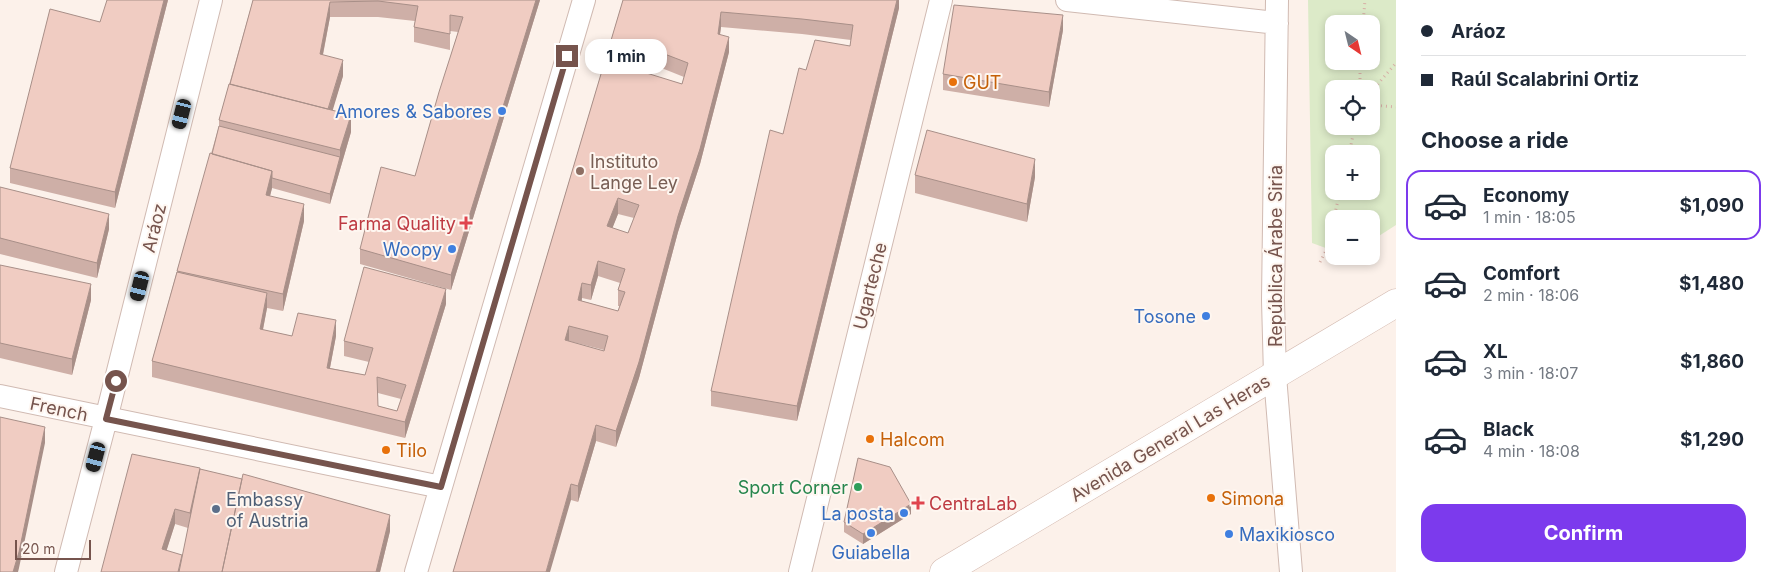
<!DOCTYPE html>
<html lang="en">
<head>
<meta charset="utf-8">
<style>
	body { margin:0; font-family:Inter,sans-serif; background:#f2f2f3; color:#1f2937; height:100vh; display:flex; flex-direction:column; font-size:19px; white-space:nowrap }
	* { box-sizing:border-box; margin:0 }
	p { font-size:16px; color:#747a83 }
	.icon { flex:none; width:28px; height:28px; fill:none; stroke:currentColor; stroke-width:2; stroke-linecap:round; stroke-linejoin:round }
	.map { position:relative; flex:1; overflow:hidden }
	.side { display:flex; flex-direction:column; background:#fff; width:375px }
	.side>* { flex:none }
	.guide { display:grid; align-content:center; height:110px; padding:0 25px; background:#fff }
	.needle { width:32px; rotate:145deg }
	.controls { position:absolute; left:1325px; top:15px; display:grid; gap:10px }
	.controls a { display:grid; place-items:center; width:55px; height:55px; border-radius:10px; background:#fff; box-shadow:0 2px 8px #0003; font-size:25px }
	.scale { position:absolute; left:15px; bottom:12px; width:76px; box-sizing:border-box; padding-left:5px; border:2px solid #76544d; border-top:0; font-size:14px; line-height:18px; white-space:nowrap; color:#76544d; -webkit-text-stroke:4px #fef6f0; paint-order:stroke }
	.end { position:absolute; width:22px; height:22px; margin:-11px; border:6px solid #76544d; background:#fff; box-shadow:0 0 0 2px #fff }
	.from { border-radius:50% }
	.bubble { position:absolute; height:35px; border-radius:15px; background:#fff; box-shadow:0 2px 8px #0003; font-size:16px; font-weight:700; line-height:35px; text-align:center }
	.car { position:absolute; width:15px; height:30px; margin:-15px -8px; border-radius:6px; box-shadow:0 0 4px 1px #0007; background:linear-gradient(#222 24%,#8ab4d8 0 40%,#222 0 76%,#8ab4d8 0 86%,#222 0) }
	.guide b { display:flex; align-items:center; gap:18px; height:48px; font-size:19px }
	.guide b+b { border-top:1px solid #e0e1e3 }
	.guide i { width:12px; height:12px; background:#1f2937 }
	ul { padding:0; list-style:none }
	li { display:flex; align-items:center; gap:15px; height:70px; margin:0 10px 8px; padding:0 15px; border:2px solid transparent; border-radius:15px }
	li div { flex:1 }
	li b { display:block; font-size:19px }
	li em { font-style:normal; font-weight:700 }
	li.on { border-color:#7c3aed }
	li>.icon { width:45px; height:45px; stroke-width:1.5 }
	h2 { padding:0 25px; font-size:22px; line-height:60px }
	.cta { display:flex; gap:10px; margin-top:auto; padding:10px 25px }
	.cta a { flex:1; height:58px; border-radius:15px; background:#7c3aed; color:#fff; font-size:20px; font-weight:700; line-height:58px; text-align:center }
	main { display:flex; flex:1; min-height:0 }
	.map>svg:first-child { display:block }
	.green { fill:#dceac8; fill-rule:evenodd }
	.lines { fill:none; stroke-linecap:round; stroke-linejoin:round }
	.street-casing { stroke:#d0bab2; stroke-width:24 }
	.secondary-casing { stroke:#d3b9af; stroke-width:29 }
	.path { stroke:#d6aea5; stroke-width:3; stroke-dasharray:1 4; stroke-linecap:butt }
	.street { stroke:#fff; stroke-width:22 }
	.secondary { stroke:#fff; stroke-width:28 }
	.wall { fill:#ceafa7; fill-rule:evenodd }
	.shaded-wall { fill:#a88f88 }
	.building { fill:#f0ccc2; stroke:#a88f88; fill-rule:evenodd }
	.route { stroke:#76544d; stroke-width:6 }
	.food-dot { fill:#e8710a; stroke:#fef6f0; stroke-width:2 }
	.shop-dot { fill:#3f7fe0; stroke:#fef6f0; stroke-width:2 }
	.education-dot { fill:#8d6e63; stroke:#fef6f0; stroke-width:2 }
	.health-dot { fill:#e0444e; stroke:#fef6f0; stroke-width:2 }
	.leisure-dot { fill:#2e9e5b; stroke:#fef6f0; stroke-width:2 }
	.service-dot { fill:#5c6f8a; stroke:#fef6f0; stroke-width:2 }
	.labels { text-anchor:middle; dominant-baseline:central; stroke-width:4; stroke-linejoin:round; paint-order:stroke }
	.food-label { font-size:18px; fill:#c56008; stroke:#fef6f0; text-anchor:start }
	.shop-label { font-size:18px; fill:#366cbe; stroke:#fef6f0; text-anchor:end }
	.education-label { font-size:18px; fill:#785e54; stroke:#fef6f0; text-anchor:start }
	.health-label { font-size:18px; fill:#be3a42; stroke:#fef6f0; text-anchor:end }
	.street-label { font-size:18px; fill:#76544d; stroke:#fef6f0 }
	.leisure-label { font-size:18px; fill:#27864d; stroke:#fef6f0; text-anchor:end }
	.service-label { font-size:18px; fill:#4e5e75; stroke:#fef6f0; text-anchor:start }
</style>
</head>
<body>
<main>
<div class="map">
<svg width="1396" height="572" viewBox="0 0 1396 572">
	<rect width="100%" height="100%" fill="#fcf1ea"/>
	<path class="green" d="M 1308,0 L 1396,0 L 1396,225 L 1371,241 L 1371,219 L 1334,219 L 1334,251 L 1312,243 ZM 1334,24 L 1371,24 L 1371,61 L 1334,61 ZM 1334,89 L 1371,89 L 1371,126 L 1334,126 ZM 1334,154 L 1371,154 L 1371,191 L 1334,191 Z"/>
	<g class="lines">
		<g class="street-casing">
			<path id="street" d="M 1067,0 L 1277,23
				M 1277,0 L 1273,300 L 1275,376 L 1291,572
				M 0,396 L 441,487
				M 66,572 L 106,419 L 211,0
				M 416,572 L 584,0
				M 800,572 L 941,0"/>
		</g>
		<g class="secondary-casing">
			<path id="secondary" d="M 944,572 L 1396,303"/>
		</g>
		<path class="path" d="M 1363,24 L 1365,0
			M 1360,89 L 1360,61
			M 1371,92 L 1396,63
			M 1371,105 L 1396,107
			M 1349,154 L 1355,126
			M 1320,262 L 1327,249 L 1340,191"/>
		<use href="#street" class="street"/>
		<use href="#secondary" class="secondary"/>
	</g>
	<path class="wall" d="M 168,0 L 115,208 L 10,183 L 10,168 L 100,22 Z
		M 253,0 L 540,0 L 451,290 L 360,264 L 360,249 L 415,176 L 458,32 L 450,31 L 450,50 L 414,42 L 414,27 L 415,21 L 378,17 L 330,17 L 323,55 L 343,76 L 332,110 L 351,132 L 330,204 L 272,188 L 270,196 L 304,221 L 283,311 L 267,308 L 263,330 L 292,336 L 336,336 L 330,368 L 365,375 L 369,362 L 344,356 L 344,341 L 446,304 L 405,438 L 152,377 L 152,361 L 177,271 L 219,126 L 219,120 ZM 378,393 L 401,399 L 397,411 L 378,406 Z
		M 623,0 L 899,0 L 899,8 L 797,421 L 711,406 L 711,391 L 783,134 L 806,70 L 850,46 L 851,40 L 802,34 L 721,27 L 720,34 L 729,52 L 700,164 L 678,232 L 639,378 L 616,447 L 596,441 L 578,502 L 571,500 L 453,572 ZM 649,63 L 684,77 L 682,84 L 645,73 ZM 618,214 L 634,218 L 628,233 L 612,228 ZM 598,276 L 620,283 L 618,290 L 618,306 L 620,306 L 618,311 L 582,301 L 582,298 L 591,300 ZM 569,341 L 604,350 L 604,351 Z
		M 1063,30 L 1049,107 L 943,90 L 943,74 Z
		M 915,175 L 1035,177 L 1027,222 L 915,193 Z
		M 0,187 L 109,229 L 97,278 L 0,254 Z
		M 0,265 L 91,300 L 72,375 L 0,358 Z
		M 200,472 L 390,531 L 380,572 L 101,572 ZM 175,524 L 188,528 L 182,559 L 166,551 Z
		M 911,514 L 863,544 L 844,532 L 844,522 Z"/>
	<path class="shaded-wall" d="M 164,0 L 168,0 L 115,208 L 115,192 Z
		M 536,0 L 540,0 L 451,290 L 451,275 Z
		M 897,0 L 899,0 L 899,8 L 797,421 L 797,406 Z
		M 330,2 L 330,17 L 320,69 L 320,54 Z
		M 721,12 L 721,27 L 718,49 L 718,34 Z
		M 1063,15 L 1063,30 L 1049,107 L 1049,92 Z
		M 729,37 L 729,52 L 700,164 L 678,232 L 639,378 L 616,447 L 616,431 Z
		M 649,48 L 649,63 L 640,86 L 640,71 Z
		M 343,60 L 343,76 L 328,126 L 328,111 Z
		M 351,115 L 351,132 L 330,204 L 330,194 L 340,157 L 340,150 Z
		M 1035,159 L 1035,177 L 1027,222 L 1027,204 Z
		M 272,171 L 272,188 L 266,212 L 266,195 Z
		M 618,198 L 618,214 L 607,242 L 607,226 Z
		M 304,204 L 304,221 L 283,311 L 283,294 Z
		M 109,214 L 109,229 L 97,278 L 97,263 Z
		M 598,261 L 598,276 L 591,300 L 591,285 Z
		M 582,283 L 582,298 L 578,315 L 578,300 Z
		M 91,284 L 91,300 L 72,375 L 72,359 Z
		M 446,289 L 446,304 L 405,438 L 405,422 Z
		M 267,293 L 267,308 L 260,344 L 260,329 Z
		M 336,320 L 336,336 L 327,383 L 327,368 Z
		M 569,326 L 569,341 L 565,340 Z
		M 596,425 L 596,441 L 578,502 L 578,486 Z
		M 45,427 L 45,443 L 19,568 L 18,572 L 13,572 Z
		M 200,468 L 200,483 L 190,528 L 190,513 Z
		M 571,484 L 571,500 L 550,572 L 546,572 Z
		M 911,504 L 911,514 L 863,544 L 863,534 Z
		M 175,509 L 175,524 L 162,565 L 162,549 Z
		M 390,515 L 390,531 L 380,572 L 376,572 Z"/>
	<path class="building" d="M 107,0 L 164,0 L 115,192 L 10,168 L 50,9 L 100,22 Z
		M 253,0 L 536,0 L 451,275 L 360,249 L 381,167 L 415,176 L 439,92 L 463,17 L 450,15 L 450,34 L 414,27 L 418,6 L 378,1 L 330,2 L 320,54 L 343,60 L 328,109 L 230,84 Z
		M 623,0 L 897,0 L 797,406 L 711,391 L 770,130 L 783,134 L 799,68 L 806,70 L 815,40 L 850,46 L 853,25 L 802,19 L 721,12 L 718,34 L 729,37 L 700,149 L 678,216 L 639,362 L 616,431 L 596,425 L 578,486 L 571,484 L 546,572 L 453,572 ZM 649,48 L 688,63 L 682,84 L 640,71 ZM 618,198 L 639,205 L 628,233 L 607,226 ZM 598,261 L 625,269 L 618,290 L 625,292 L 618,311 L 578,300 L 582,283 L 591,285 ZM 569,326 L 608,336 L 604,351 L 565,340 Z
		M 954,5 L 1063,15 L 1049,92 L 943,74 Z
		M 229,84 L 351,115 L 340,150 L 219,120 Z
		M 219,126 L 340,157 L 330,194 L 272,178 L 272,171 L 212,154 Z
		M 927,130 L 1035,159 L 1027,204 L 915,175 Z
		M 210,153 L 272,171 L 266,195 L 304,204 L 283,294 L 177,271 Z
		M 0,187 L 109,214 L 97,263 L 0,238 Z
		M 0,265 L 91,284 L 72,359 L 0,343 Z
		M 364,267 L 446,289 L 405,422 L 152,361 L 177,272 L 267,293 L 260,329 L 292,336 L 298,313 L 336,320 L 327,368 L 365,375 L 373,348 L 344,341 ZM 377,377 L 406,385 L 397,411 L 378,406 Z
		M 0,417 L 45,427 L 19,552 L 13,572 L 0,572 Z
		M 132,454 L 200,468 L 190,513 L 175,509 L 162,549 L 182,555 L 178,572 L 101,572 Z
		M 858,458 L 890,467 L 911,504 L 863,534 L 844,522 Z
		M 200,469 L 242,479 L 222,572 L 179,572 Z
		M 243,474 L 390,515 L 376,572 L 222,572 Z"/>
	<g class="lines">
		<path class="route" d="M 116,381 L 106,419 L 441,487 L 567,56"/>
	</g>
	<g class="food-dot">
		<circle cx="953" cy="82" r="5"/>
		<circle cx="870" cy="439" r="5"/>
		<circle cx="386" cy="450" r="5"/>
		<circle cx="1211" cy="498" r="5"/>
	</g>
	<g class="shop-dot">
		<circle cx="502" cy="111" r="5"/>
		<circle cx="452" cy="249" r="5"/>
		<circle cx="1206" cy="316" r="5"/>
		<circle cx="904" cy="513" r="5"/>
		<circle cx="871" cy="533" r="5"/>
		<circle cx="1229" cy="534" r="5"/>
	</g>
	<circle class="education-dot" cx="580" cy="171" r="5"/>
	<g class="health-dot">
		<path d="M463.5 215.5h5v5h5v5h-5v5h-5v-5h-5v-5h5z"/>
		<path d="M915.5 495.5h5v5h5v5h-5v5h-5v-5h-5v-5h5z"/>
	</g>
	<circle class="leisure-dot" cx="858" cy="487" r="5"/>
	<circle class="service-dot" cx="216" cy="509" r="5"/>
	<g class="labels">
		<g class="food-label">
			<text x="963" y="82">GUT</text>
			<text x="880" y="439">Halcom</text>
			<text x="396" y="450">Tilo</text>
			<text x="1221" y="498">Simona</text>
		</g>
		<g class="shop-label">
			<text x="492" y="111">Amores &amp; Sabores</text>
			<text x="442" y="249">Woopy</text>
			<text x="1196" y="316">Tosone</text>
			<text x="894" y="513">La posta</text>
			<text x="1239" y="534" text-anchor="start">Maxikiosco</text>
			<text x="871" y="552" text-anchor="middle">Guiabella</text>
		</g>
		<g class="education-label">
			<text x="590" y="161">Instituto<tspan x="590" dy="21">Lange Ley</tspan></text>
		</g>
		<g class="health-label">
			<text x="456" y="223">Farma Quality</text>
			<text x="929" y="503" text-anchor="start">CentraLab</text>
		</g>
		<g class="street-label">
			<text transform="translate(154 228) rotate(-76)">Aráoz</text>
			<text transform="translate(1275 256) rotate(-90)">República Árabe Siria</text>
			<text transform="translate(870 286) rotate(-76)">Ugarteche</text>
			<text transform="translate(59 409) rotate(12)">French</text>
			<text transform="translate(1170 438) rotate(-31)">Avenida General Las Heras</text>
		</g>
		<g class="leisure-label">
			<text x="848" y="487">Sport Corner</text>
		</g>
		<g class="service-label">
			<text x="226" y="499">Embassy<tspan x="226" dy="21">of Austria</tspan></text>
		</g>
	</g>
</svg>
<div class="controls">
<a><svg class="needle" viewBox="-14 -14 28 28"><path d="M0-13l5 13h-10z" fill="#e53935"/><path d="M0 13l5-13h-10z" fill="#747a83"/></svg></a>
<a><svg class="icon" aria-label="locate" viewBox="0 0 24 24"><circle cx="12" cy="12" r="6"/><path d="M12 2v4M12 18v4M2 12h4M18 12h4"/></svg></a>
<a>+</a>
<a>−</a>
</div>
<div class="scale">20 m</div>
<i class="end from" style="left:116px;top:381px"></i>
<i class="end" style="left:567px;top:56px"></i>
<div class="bubble" style="left:585px;top:39px;width:82px">1 min</div>
<i class="car" style="left:182px;top:114px;rotate:194deg"></i>
<i class="car" style="left:140px;top:286px;rotate:194deg"></i>
<i class="car" style="left:96px;top:457px;rotate:195deg"></i>
</div>
<section class="side">
<div class="guide">
<b><i class="from"></i>Aráoz</b>
<b><i></i>Raúl Scalabrini Ortiz</b>
</div>
<h2>Choose a ride</h2>
<ul>
<li class="on"><svg class="icon" aria-label="car" viewBox="0 0 24 24"><path d="M5 17H2v-5l4-1 3-4h7l3 4 3 1v5h-3M9 17h6M6 11h13"/><circle cx="7" cy="17" r="2"/><circle cx="17" cy="17" r="2"/></svg><div><b>Economy</b><p>1 min · 18:05</p></div><em>$1,090</em></li>
<li><svg class="icon" aria-label="car" viewBox="0 0 24 24"><path d="M5 17H2v-5l4-1 3-4h7l3 4 3 1v5h-3M9 17h6M6 11h13"/><circle cx="7" cy="17" r="2"/><circle cx="17" cy="17" r="2"/></svg><div><b>Comfort</b><p>2 min · 18:06</p></div><em>$1,480</em></li>
<li><svg class="icon" aria-label="car" viewBox="0 0 24 24"><path d="M5 17H2v-5l4-1 3-4h7l3 4 3 1v5h-3M9 17h6M6 11h13"/><circle cx="7" cy="17" r="2"/><circle cx="17" cy="17" r="2"/></svg><div><b>XL</b><p>3 min · 18:07</p></div><em>$1,860</em></li>
<li><svg class="icon" aria-label="car" viewBox="0 0 24 24"><path d="M5 17H2v-5l4-1 3-4h7l3 4 3 1v5h-3M9 17h6M6 11h13"/><circle cx="7" cy="17" r="2"/><circle cx="17" cy="17" r="2"/></svg><div><b>Black</b><p>4 min · 18:08</p></div><em>$1,290</em></li>
</ul>
<div class="cta"><a>Confirm</a></div>
</section>
</main>
</body>
</html>
